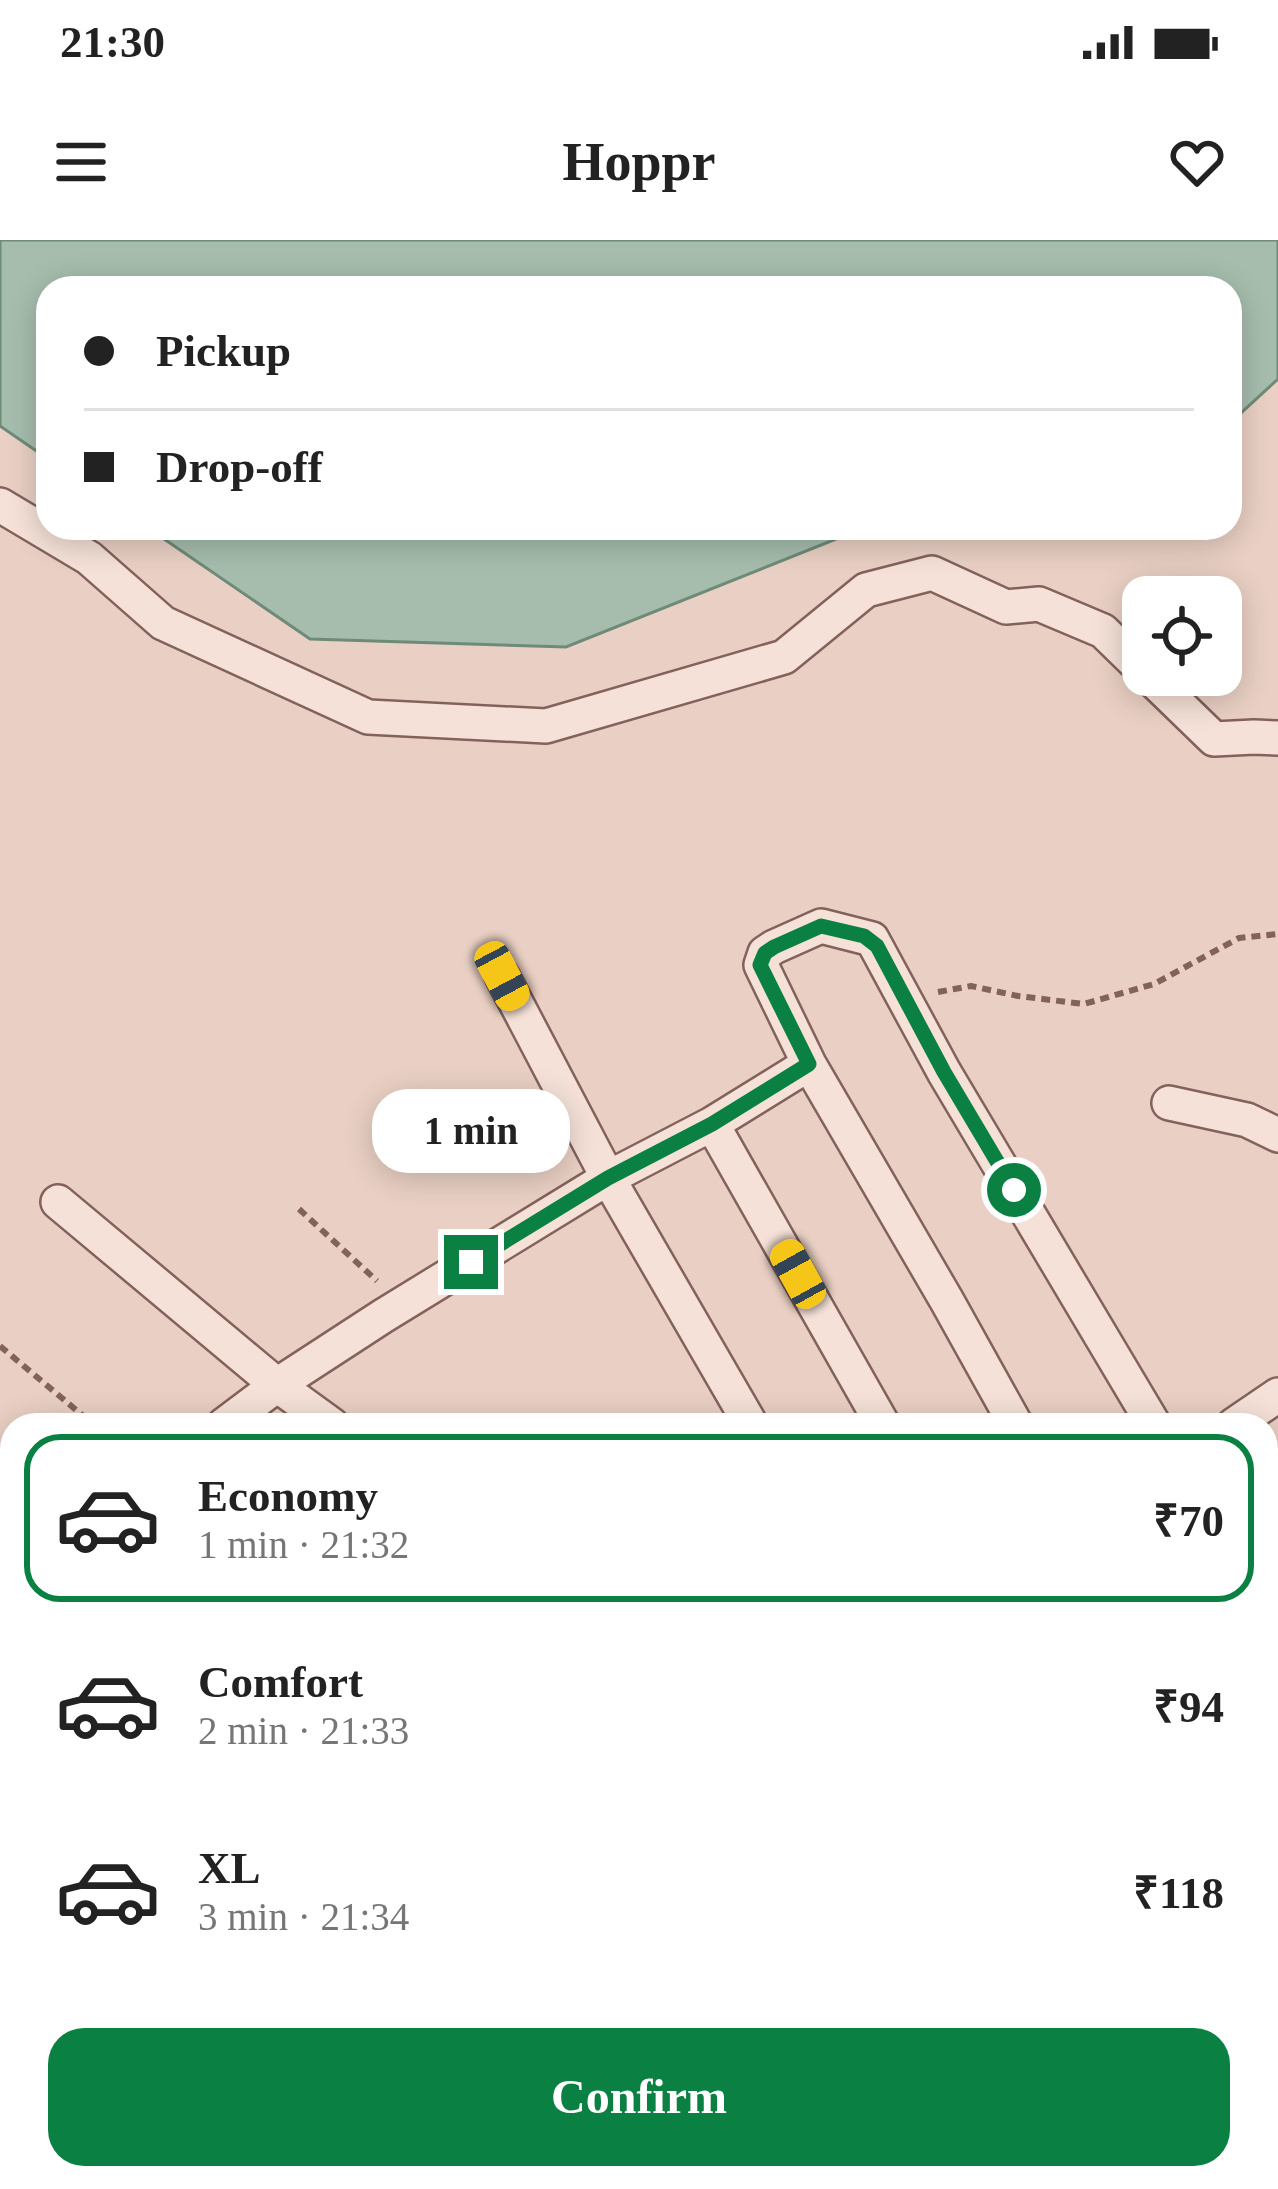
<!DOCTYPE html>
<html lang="en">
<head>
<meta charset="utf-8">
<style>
	body { margin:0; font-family:"Times New Roman",serif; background:#f2f2f2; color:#222; height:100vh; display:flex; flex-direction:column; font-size:45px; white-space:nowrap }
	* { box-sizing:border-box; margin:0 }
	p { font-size:39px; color:#767676 }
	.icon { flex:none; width:66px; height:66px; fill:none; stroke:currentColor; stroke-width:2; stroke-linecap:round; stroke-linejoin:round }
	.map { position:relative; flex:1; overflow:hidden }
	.details { position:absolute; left:0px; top:1173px; width:1278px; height:777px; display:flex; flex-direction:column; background:#fff; border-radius:36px 36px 0 0; box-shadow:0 6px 30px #0003 }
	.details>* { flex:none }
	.banner { position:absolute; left:36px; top:36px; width:1206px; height:264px; border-radius:36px; box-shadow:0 6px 30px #0003; display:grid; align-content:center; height:264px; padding:0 48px; background:#fff }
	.tools { position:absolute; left:1122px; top:336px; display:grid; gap:24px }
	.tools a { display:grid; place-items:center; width:120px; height:120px; border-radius:24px; background:#fff; box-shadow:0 6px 30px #0003; font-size:60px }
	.end { position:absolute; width:54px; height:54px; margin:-27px; border:15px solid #0b8043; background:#fff; box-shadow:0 0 0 6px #fff }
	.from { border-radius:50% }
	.bubble { position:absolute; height:84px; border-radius:36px; background:#fff; box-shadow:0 6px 30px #0003; font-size:39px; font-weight:600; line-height:84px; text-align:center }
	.car { position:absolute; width:36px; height:72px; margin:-36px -18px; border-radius:15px; box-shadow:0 0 9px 3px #0007; background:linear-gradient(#f5c518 24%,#345 0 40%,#f5c518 0 76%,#345 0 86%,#f5c518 0) }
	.banner b { display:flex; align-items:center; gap:42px; height:114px; font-size:45px }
	.banner b+b { border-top:3px solid #e0e0e0 }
	.banner i { width:30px; height:30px; background:#222 }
	ul { padding:21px 0 0; list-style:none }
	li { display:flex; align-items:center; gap:36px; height:168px; margin:0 24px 18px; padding:0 24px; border:6px solid transparent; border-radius:36px }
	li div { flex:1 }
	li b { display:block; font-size:45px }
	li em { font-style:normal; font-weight:600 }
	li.active { border-color:#0b8043 }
	li>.icon { width:108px; height:108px; stroke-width:1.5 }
	.cta { display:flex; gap:24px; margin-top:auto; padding:24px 48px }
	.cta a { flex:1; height:138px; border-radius:36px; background:#0b8043; color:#fff; font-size:48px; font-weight:600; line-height:138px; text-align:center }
	.status { display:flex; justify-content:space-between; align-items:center; height:84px; padding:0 60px; background:#fff; direction:ltr }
	.status svg { height:33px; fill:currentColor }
	header { display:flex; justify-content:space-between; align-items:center; height:156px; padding:0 48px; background:#fff; font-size:54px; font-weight:600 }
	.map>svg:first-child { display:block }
	.water { fill:#a6bdad; stroke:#6e8b78; stroke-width:3 }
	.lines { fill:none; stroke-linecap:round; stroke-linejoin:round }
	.minor-casing { stroke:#83625c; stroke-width:38 }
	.path { stroke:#83625c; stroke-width:6; stroke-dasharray:9 6; stroke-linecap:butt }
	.minor { stroke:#f5e1d7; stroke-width:33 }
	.route { stroke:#0b8043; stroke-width:15 }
</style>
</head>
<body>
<div class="status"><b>21:30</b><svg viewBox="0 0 49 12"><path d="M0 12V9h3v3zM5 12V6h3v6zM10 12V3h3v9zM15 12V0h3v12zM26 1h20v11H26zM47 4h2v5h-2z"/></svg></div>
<header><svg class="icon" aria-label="menu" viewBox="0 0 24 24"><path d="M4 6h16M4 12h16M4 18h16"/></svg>Hoppr<svg class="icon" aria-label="heart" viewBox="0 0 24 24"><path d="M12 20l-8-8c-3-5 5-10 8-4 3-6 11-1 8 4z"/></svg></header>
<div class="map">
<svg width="1278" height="1949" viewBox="0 0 1278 1949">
	<rect width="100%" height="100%" fill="#ead0c4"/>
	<path class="water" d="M 0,0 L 1278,0 L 1278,139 L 1230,183 L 1230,48 L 48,48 L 48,219 L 0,186 Z
		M 148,288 L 882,288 L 856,291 L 566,407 L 310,399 Z"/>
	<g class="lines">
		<g class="minor-casing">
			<path id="minor" d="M 0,265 L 89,318 L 163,383 L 368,477 L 546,486 L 784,417 L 866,350 L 932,333 L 1006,367 L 1039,364 L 1103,391 L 1143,430
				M 1148,435 L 1214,499 L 1254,497 L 1278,498
				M 502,736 L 608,938 L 751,1185
				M 1169,863 L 1247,880 L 1278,895
				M 712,884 L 883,1185
				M 58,962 L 277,1145 L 332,1185
				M 224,1185 L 277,1145 L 383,1076 L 608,938 L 712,884 L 809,824
				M 1016,1185 L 947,1061 L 809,824 L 761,725 L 765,713 L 774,707 L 821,686 L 872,699 L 944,832 L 1154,1185
				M 1234,1185 L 1278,1155
				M 0,1344 L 12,1336
				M 0,1569 L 12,1587
				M 1266,1714 L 1278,1706
				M 0,1869 L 12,1888
				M 44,1938 L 51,1949
				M 543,1938 L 551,1949
				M 859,1938 L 864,1949
				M 1234,1938 L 1242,1949
				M 122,1949 L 138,1938
				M 685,1949 L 708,1938
				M 913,1949 L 935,1938"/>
		</g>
		<path class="path" d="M 938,752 L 971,746 L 1018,756 L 1084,764 L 1154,744 L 1239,698 L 1278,694
			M 299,969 L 377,1041
			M 0,1106 L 94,1185
			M 1266,1657 L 1277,1674"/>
		<use href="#minor" class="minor"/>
	</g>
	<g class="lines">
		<path class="route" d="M 471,1022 L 608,938 L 712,884 L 809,824 L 760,725 L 765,713 L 774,707 L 821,686 L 864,696 L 877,706 L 944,832 L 1014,950"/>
	</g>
</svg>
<div class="tools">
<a><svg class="icon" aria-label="locate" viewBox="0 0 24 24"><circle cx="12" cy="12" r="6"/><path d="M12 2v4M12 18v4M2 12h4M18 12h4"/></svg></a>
</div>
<i class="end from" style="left:1014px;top:950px"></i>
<i class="end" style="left:471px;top:1022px"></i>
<div class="bubble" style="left:372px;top:849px;width:198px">1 min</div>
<i class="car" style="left:502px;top:736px;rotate:152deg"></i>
<i class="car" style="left:798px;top:1034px;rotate:331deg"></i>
<div class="banner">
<b><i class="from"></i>Pickup</b>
<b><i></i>Drop-off</b>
</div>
<section class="details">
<ul>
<li class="active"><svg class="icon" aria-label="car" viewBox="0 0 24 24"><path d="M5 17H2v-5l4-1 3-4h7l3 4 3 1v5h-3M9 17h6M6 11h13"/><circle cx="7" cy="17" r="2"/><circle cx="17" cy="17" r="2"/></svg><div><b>Economy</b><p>1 min · 21:32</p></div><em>₹70</em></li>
<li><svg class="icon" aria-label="car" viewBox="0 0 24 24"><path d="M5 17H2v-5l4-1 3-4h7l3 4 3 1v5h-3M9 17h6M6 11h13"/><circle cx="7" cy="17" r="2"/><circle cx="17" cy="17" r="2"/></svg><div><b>Comfort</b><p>2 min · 21:33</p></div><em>₹94</em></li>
<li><svg class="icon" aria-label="car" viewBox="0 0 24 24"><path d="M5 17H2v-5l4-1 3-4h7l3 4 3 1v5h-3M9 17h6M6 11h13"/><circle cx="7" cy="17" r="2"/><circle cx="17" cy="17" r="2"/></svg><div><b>XL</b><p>3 min · 21:34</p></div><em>₹118</em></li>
</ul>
<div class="cta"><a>Confirm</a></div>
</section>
</div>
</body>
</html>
